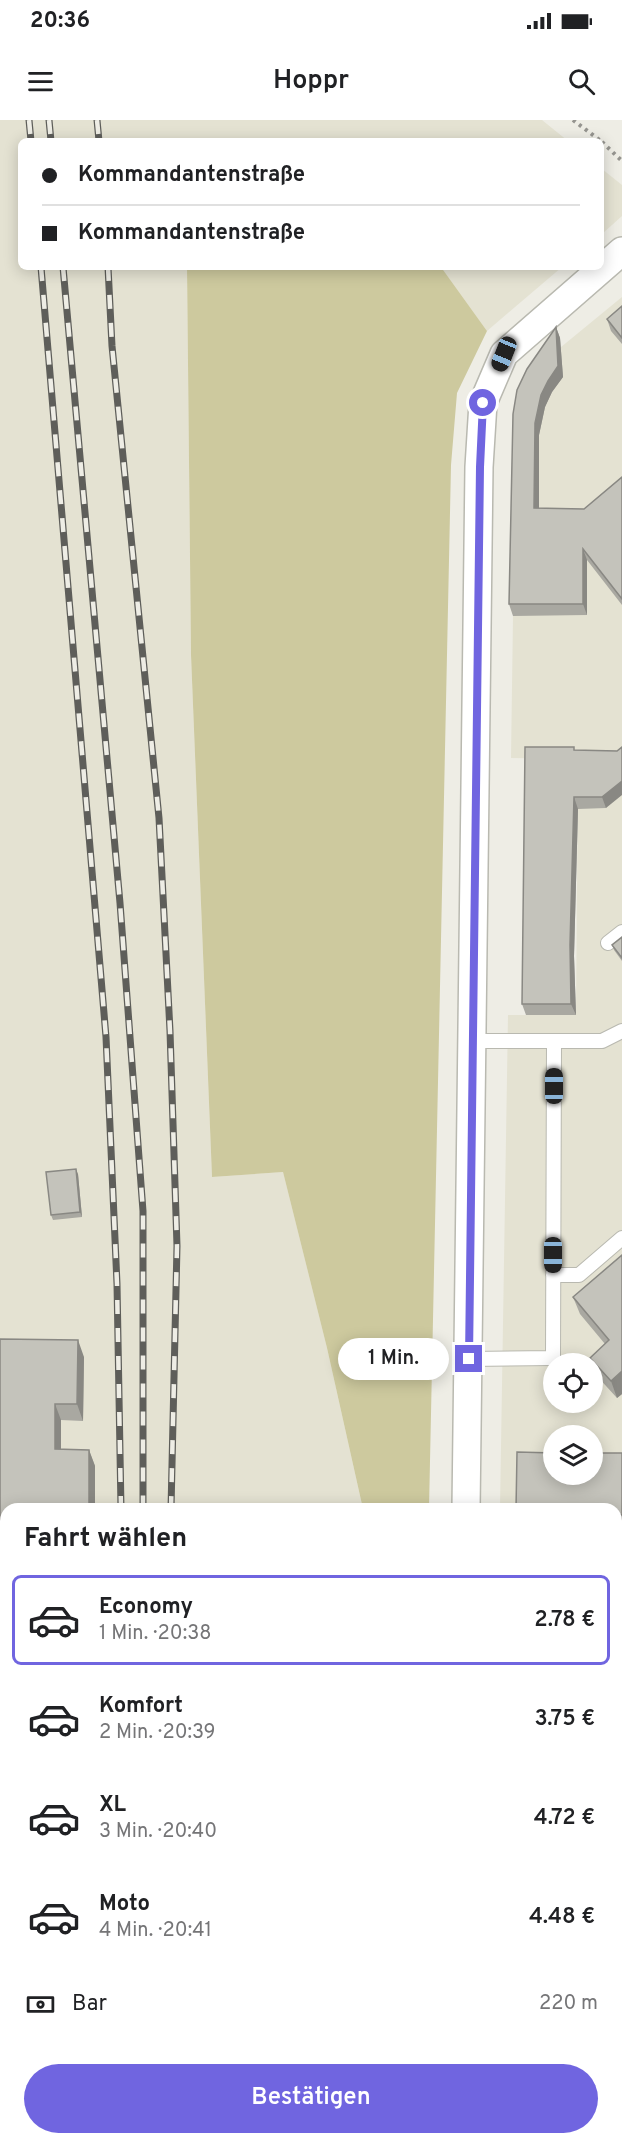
<!DOCTYPE html>
<html lang="de">
<head>
<meta charset="utf-8">
<style>
	body { margin:0; font-family:Overpass,sans-serif; background:#f6f6f6; color:#202124; height:100vh; display:flex; flex-direction:column; font-size:22px; white-space:nowrap }
	* { box-sizing:border-box; margin:0 }
	p { font-size:20px; color:#757577 }
	.icon { flex:none; width:33px; height:33px; fill:none; stroke:currentColor; stroke-width:2; stroke-linecap:round; stroke-linejoin:round }
	.map { position:relative; flex:1; overflow:hidden }
	.sheet { position:absolute; left:0px; top:1383px; width:622px; height:642px; display:flex; flex-direction:column; background:#fff; border-radius:18px 18px 0 0; box-shadow:0 3px 15px #0003 }
	.sheet>* { flex:none }
	.guide { position:absolute; left:18px; top:18px; width:586px; height:132px; border-radius:9px; box-shadow:0 3px 15px #0003; display:grid; align-content:center; height:132px; padding:0 24px; background:#fff }
	.controls { position:absolute; left:543px; top:1233px; display:grid; gap:12px }
	.controls a { display:grid; place-items:center; width:60px; height:60px; border-radius:50%; background:#fff; box-shadow:0 3px 15px #0003; font-size:30px }
	.end { position:absolute; width:27px; height:27px; margin:-14px; border:8px solid #7065e0; background:#fff; box-shadow:0 0 0 3px #fff }
	.from { border-radius:50% }
	.bubble { position:absolute; height:42px; border-radius:21px; background:#fff; box-shadow:0 3px 15px #0003; font-size:20px; font-weight:600; line-height:42px; text-align:center }
	.car { position:absolute; width:18px; height:36px; margin:-18px -9px; border-radius:8px; box-shadow:0 0 4px 2px #0007; background:linear-gradient(#222 24%,#8ab4d8 0 40%,#222 0 76%,#8ab4d8 0 86%,#222 0) }
	.guide b { display:flex; align-items:center; gap:21px; height:57px; font-size:22px }
	.guide b+b { border-top:2px solid #e0e0e0 }
	.guide i { width:15px; height:15px; background:#202124 }
	ul { padding:0; list-style:none }
	li { display:flex; align-items:center; gap:18px; height:90px; margin:0 12px 9px; padding:0 12px; border:3px solid transparent; border-radius:9px }
	li div { flex:1 }
	li b { display:block; font-size:22px }
	li em { font-style:normal; font-weight:600 }
	li.current { border-color:#7065e0 }
	li>.icon { width:54px; height:54px; stroke-width:1.5 }
	h2 { padding:0 24px; font-size:27px; line-height:72px }
	.pay { display:flex; align-items:center; gap:15px; height:66px; padding:0 24px; font-size:22px }
	.pay p { margin-inline-start:auto }
	.cta { display:flex; gap:12px; margin-top:auto; padding:12px 24px }
	.cta a { flex:1; height:69px; border-radius:36px; background:#7065e0; color:#fff; font-size:24px; font-weight:600; line-height:69px; text-align:center }
	.status { display:flex; justify-content:space-between; align-items:center; height:42px; padding:0 30px; background:#fff; direction:ltr }
	.status svg { height:16px; fill:currentColor }
	header { display:flex; justify-content:space-between; align-items:center; height:78px; padding:0 24px; background:#fff; font-size:27px; font-weight:600 }
	.map>svg:first-child { display:block }
	.built { fill:#e4e2d2; fill-rule:evenodd }
	.green { fill:#cdc99e }
	.lines { fill:none; stroke-linecap:round; stroke-linejoin:round }
	.lane-casing { stroke:#b9b9b0; stroke-width:16 }
	.street-casing { stroke:#b9b9b0; stroke-width:30 }
	.path { stroke:#95948f; stroke-width:4; stroke-dasharray:3 4.5; stroke-linecap:butt }
	.lane { stroke:#fff; stroke-width:14 }
	.street { stroke:#fff; stroke-width:27 }
	.rail-casing { stroke:#5e5e5a; stroke-width:7 }
	.rail { stroke:#eeede5; stroke-width:4.5; stroke-dasharray:14; stroke-linecap:butt }
	.wall { fill:#a9a8a1 }
	.shaded-wall { fill:#898883 }
	.building { fill:#c4c3bb; stroke:#898883; stroke-width:1.5 }
	.route { stroke:#7065e0; stroke-width:8 }
</style>
</head>
<body>
<div class="status"><b>20:36</b><svg viewBox="0 0 49 12"><path d="M0 12V9h3v3zM5 12V6h3v6zM10 12V3h3v9zM15 12V0h3v12zM26 1h20v11H26zM47 4h2v5h-2z"/></svg></div>
<header><svg class="icon" aria-label="menu" viewBox="0 0 24 24"><path d="M4 6h16M4 12h16M4 18h16"/></svg>Hoppr<svg class="icon" aria-label="search" viewBox="0 0 24 24"><circle cx="10" cy="10" r="6"/><path d="M15 15l6 6"/></svg></header>
<div class="map">
<svg width="622" height="2025" viewBox="0 0 622 2025">
	<rect width="100%" height="100%" fill="#eeede5"/>
	<path class="built" d="M 0,0 L 542,0 L 568,21 L 21,21 L 21,147 L 187,147 L 191,535 L 212,1057 L 283,1052 L 327,1228 L 363,1389 L 6,1389 L 6,2019 L 161,2019 L 160,2025 L 0,2025 Z
		M 602,49 L 622,65 L 622,96 L 602,114 Z
		M 441,147 L 562,147 L 487,211 Z
		M 622,177 L 622,1931 L 616,1923 L 616,1389 L 500,1389 L 508,895 L 576,895 L 578,639 L 511,638 L 513,496 L 544,241 ZM 554,1244 L 592,1244 L 592,1282 L 554,1282 ZM 554,1316 L 592,1316 L 592,1354 L 554,1354 Z
		M 175,2019 L 444,2019 L 444,2025 L 175,2025 Z"/>
	<path class="green" d="M 187,147 L 441,147 L 487,211 L 457,273 L 451,345 L 429,1389 L 363,1389 L 327,1228 L 283,1052 L 212,1057 L 191,535 Z
		M 444,2019 L 599,2019 L 603,2025 L 444,2025 Z"/>
	<g class="lines">
		<g class="lane-casing">
			<path id="lane" d="M 608,823 L 622,812
				M 473,921 L 554,921
				M 553,1155 L 579,1155 L 622,1118
				M 469,1239 L 553,1238 L 554,921 L 602,921 L 622,911
				M 616,1568 L 622,1566
				M 42,2025 L 43,2019"/>
		</g>
		<g class="street-casing">
			<path id="street" d="M 466,1389 L 479,347 L 483,283 L 504,234 L 622,131
				M 616,1992 L 622,2002"/>
		</g>
		<path class="path" d="M 573,0 L 601,21
			M 602,22 L 622,41
			M 0,1821 L 6,1821
			M 470,2025 L 478,2019"/>
		<use href="#lane" class="lane"/>
		<use href="#street" class="street"/>
		<g class="rail-casing">
			<path id="rail" d="M 29,0 L 31,21
				M 49,0 L 51,21
				M 97,0 L 99,21
				M 41,147 L 106,917 L 117,1164 L 121,1389
				M 63,147 L 120,783 L 143,1091 L 143,1389
				M 108,147 L 112,226 L 159,698 L 170,911 L 177,1126 L 171,1389
				M 78,2025 L 79,2019
				M 102,2025 L 102,2019
				M 124,2025 L 125,2019"/>
		</g>
		<use href="#rail" class="rail"/>
	</g>
	<path class="wall" d="M 622,186 L 622,224 L 611,211 L 607,199 Z
		M 556,207 L 560,218 L 563,257 L 552,272 L 545,287 L 539,315 L 539,389 L 584,389 L 622,357 L 622,485 L 587,440 L 587,495 L 513,496 L 509,484 Z
		M 575,630 L 617,631 L 606,688 L 578,689 L 574,836 L 576,895 L 526,895 L 522,884 Z
		M 622,817 L 622,841 L 614,830 L 612,825 Z
		M 78,1054 L 82,1097 L 53,1100 L 51,1095 Z
		M 622,1135 L 622,1274 L 617,1278 L 596,1255 L 590,1238 L 605,1224 L 580,1194 L 573,1177 Z
		M 0,1219 L 84,1237 L 83,1301 L 61,1300 L 61,1329 L 89,1330 L 95,1346 L 95,1389 L 6,1389 L 6,1705 L 0,1705 Z
		M 622,1333 L 622,1400 L 616,1400 L 616,1389 Z
		M 622,1643 L 622,1726 L 616,1720 L 616,1648 Z"/>
	<path class="shaded-wall" d="M 556,207 L 560,218 L 563,257 L 552,272 L 545,287 L 539,315 L 539,400 L 534,388 L 535,303 Z
		M 583,429 L 587,440 L 587,495 L 583,484 Z
		M 622,661 L 622,675 L 606,688 L 602,677 Z
		M 574,677 L 578,689 L 574,836 L 576,895 L 571,884 L 570,825 Z
		M 76,1049 L 78,1054 L 82,1097 L 80,1092 Z
		M 78,1220 L 84,1237 L 83,1301 L 77,1284 Z
		M 622,1251 L 622,1274 L 617,1278 L 611,1261 Z
		M 55,1284 L 61,1300 L 61,1346 L 55,1329 Z
		M 89,1330 L 95,1346 L 95,1389 L 89,1389 Z"/>
	<path class="building" d="M 622,186 L 622,218 L 607,199 Z
		M 556,207 L 558,246 L 548,261 L 541,275 L 535,303 L 534,388 L 584,389 L 622,357 L 622,479 L 583,429 L 583,484 L 509,484 L 513,294 L 517,270 L 527,249 Z
		M 525,627 L 574,627 L 574,630 L 617,631 L 622,627 L 622,661 L 602,677 L 574,677 L 570,825 L 571,884 L 522,884 Z
		M 622,817 L 622,838 L 612,825 Z
		M 76,1049 L 80,1092 L 51,1095 L 46,1052 Z
		M 622,1135 L 622,1251 L 611,1261 L 590,1238 L 609,1220 L 573,1177 Z
		M 0,1219 L 78,1220 L 77,1284 L 55,1284 L 55,1329 L 89,1330 L 89,1389 L 6,1389 L 6,1688 L 0,1688 Z
		M 517,1332 L 554,1333 L 554,1354 L 592,1354 L 592,1333 L 622,1333 L 622,1395 L 616,1394 L 616,1389 L 516,1389 Z
		M 622,1643 L 622,1723 L 616,1717 L 616,1648 Z
		M 371,2019 L 442,2019 L 442,2025 L 370,2025 Z"/>
	<g class="lines">
		<path class="route" d="M 469,1239 L 480,347 L 483,283"/>
	</g>
</svg>
<div class="controls">
<a><svg class="icon" aria-label="locate" viewBox="0 0 24 24"><circle cx="12" cy="12" r="6"/><path d="M12 2v4M12 18v4M2 12h4M18 12h4"/></svg></a>
<a><svg class="icon" aria-label="layers" viewBox="0 0 24 24"><path d="M12 4l9 5-9 5-9-5zM3 14l9 5 9-5"/></svg></a>
</div>
<i class="end from" style="left:483px;top:283px"></i>
<i class="end" style="left:469px;top:1239px"></i>
<div class="bubble" style="left:338px;top:1218px;width:111px">1 Min.</div>
<i class="car" style="left:504px;top:234px;rotate:202deg"></i>
<i class="car" style="left:554px;top:966px;rotate:0deg"></i>
<i class="car" style="left:553px;top:1135px;rotate:180deg"></i>
<div class="guide">
<b><i class="from"></i>Kommandantenstraße</b>
<b><i></i>Kommandantenstraße</b>
</div>
<section class="sheet">
<h2>Fahrt wählen</h2>
<ul>
<li class="current"><svg class="icon" aria-label="car" viewBox="0 0 24 24"><path d="M5 17H2v-5l4-1 3-4h7l3 4 3 1v5h-3M9 17h6M6 11h13"/><circle cx="7" cy="17" r="2"/><circle cx="17" cy="17" r="2"/></svg><div><b>Economy</b><p>1 Min. · 20:38</p></div><em>2.78 €</em></li>
<li><svg class="icon" aria-label="car" viewBox="0 0 24 24"><path d="M5 17H2v-5l4-1 3-4h7l3 4 3 1v5h-3M9 17h6M6 11h13"/><circle cx="7" cy="17" r="2"/><circle cx="17" cy="17" r="2"/></svg><div><b>Komfort</b><p>2 Min. · 20:39</p></div><em>3.75 €</em></li>
<li><svg class="icon" aria-label="car" viewBox="0 0 24 24"><path d="M5 17H2v-5l4-1 3-4h7l3 4 3 1v5h-3M9 17h6M6 11h13"/><circle cx="7" cy="17" r="2"/><circle cx="17" cy="17" r="2"/></svg><div><b>XL</b><p>3 Min. · 20:40</p></div><em>4.72 €</em></li>
<li><svg class="icon" aria-label="car" viewBox="0 0 24 24"><path d="M5 17H2v-5l4-1 3-4h7l3 4 3 1v5h-3M9 17h6M6 11h13"/><circle cx="7" cy="17" r="2"/><circle cx="17" cy="17" r="2"/></svg><div><b>Moto</b><p>4 Min. · 20:41</p></div><em>4.48 €</em></li>
</ul>
<div class="pay"><svg class="icon" aria-label="cash" viewBox="0 0 24 24"><path d="M3 7h18v10H3z"/><circle cx="12" cy="12" r="2"/></svg>Bar<p>220 m</p></div>
<div class="cta"><a>Bestätigen</a></div>
</section>
</div>
</body>
</html>
